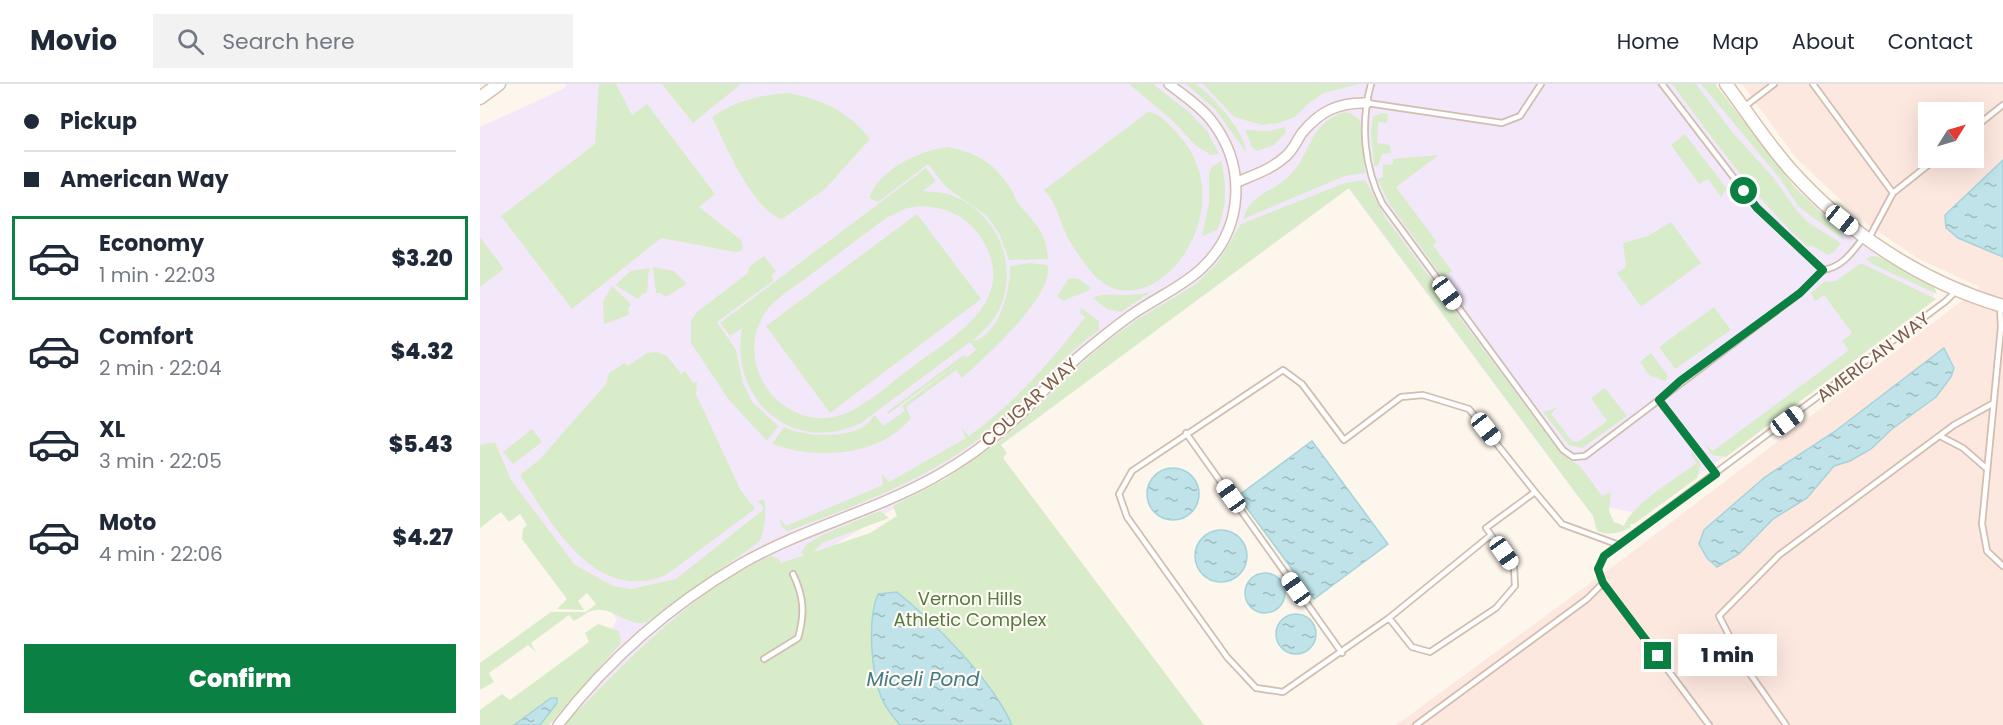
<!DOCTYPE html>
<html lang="en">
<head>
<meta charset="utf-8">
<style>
	body { margin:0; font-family:Poppins,sans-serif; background:#f2f2f3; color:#1f2937; height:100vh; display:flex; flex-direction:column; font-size:22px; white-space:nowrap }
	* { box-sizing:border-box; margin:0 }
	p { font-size:20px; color:#747a83 }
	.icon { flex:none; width:33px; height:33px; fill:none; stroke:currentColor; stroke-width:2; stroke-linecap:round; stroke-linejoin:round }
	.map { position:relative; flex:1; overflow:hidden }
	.side { display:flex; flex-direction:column; background:#fff; width:480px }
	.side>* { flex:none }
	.guide { display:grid; align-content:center; height:132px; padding:0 24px; background:#fff }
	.needle { width:39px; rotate:53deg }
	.fabs { position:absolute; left:1438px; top:18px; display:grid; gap:12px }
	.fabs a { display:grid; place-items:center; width:66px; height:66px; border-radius:0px; background:#fff; box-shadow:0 6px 24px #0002; font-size:30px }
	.end { position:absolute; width:27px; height:27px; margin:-14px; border:8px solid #0b8043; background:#fff; box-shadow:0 0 0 3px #fff }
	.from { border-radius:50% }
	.bubble { position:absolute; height:42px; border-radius:0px; background:#fff; box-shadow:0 6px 24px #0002; font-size:20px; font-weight:800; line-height:42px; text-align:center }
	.car { position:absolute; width:18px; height:36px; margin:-18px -9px; border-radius:8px; box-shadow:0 0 4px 2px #0007; background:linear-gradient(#fff 24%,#345 0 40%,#fff 0 76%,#345 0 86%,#fff 0) }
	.guide b { display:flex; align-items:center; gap:21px; height:57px; font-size:22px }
	.guide b+b { border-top:2px solid #e0e1e3 }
	.guide i { width:15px; height:15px; background:#1f2937 }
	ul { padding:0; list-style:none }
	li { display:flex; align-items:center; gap:18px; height:84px; margin:0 12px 9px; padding:0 12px; border:3px solid transparent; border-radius:0px }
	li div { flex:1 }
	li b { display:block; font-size:22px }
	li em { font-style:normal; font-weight:800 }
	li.current { border-color:#0b8043 }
	li>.icon { width:54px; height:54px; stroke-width:1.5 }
	.cta { display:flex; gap:12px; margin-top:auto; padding:12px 24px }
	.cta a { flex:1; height:69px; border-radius:0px; background:#0b8043; color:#fff; font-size:24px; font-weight:800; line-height:69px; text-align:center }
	header { display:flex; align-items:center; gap:36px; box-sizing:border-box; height:84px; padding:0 30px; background:#fff; border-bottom:2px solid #e0e1e3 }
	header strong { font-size:28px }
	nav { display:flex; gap:33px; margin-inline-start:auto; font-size:21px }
	.search { width:420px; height:54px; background:#f2f2f3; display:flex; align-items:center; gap:15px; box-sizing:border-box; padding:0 21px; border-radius:0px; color:#747a83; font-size:22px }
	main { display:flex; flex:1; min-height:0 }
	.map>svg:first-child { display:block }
	.commercial { fill:#fde8e0; fill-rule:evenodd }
	.education { fill:#f3e8fa }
	.green { fill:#d8ecc9; fill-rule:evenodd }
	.water { fill:url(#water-ripples); stroke:#a5d3da; stroke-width:1.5 }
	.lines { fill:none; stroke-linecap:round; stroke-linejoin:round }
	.lane-casing { stroke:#d1beb0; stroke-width:8 }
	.street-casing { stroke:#d1beb0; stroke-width:12 }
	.secondary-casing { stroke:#d6c0b0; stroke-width:15 }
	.lane { stroke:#fff; stroke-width:4.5 }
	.street { stroke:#fff; stroke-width:9 }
	.secondary { stroke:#fff; stroke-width:12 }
	.route { stroke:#0b8043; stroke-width:8 }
	.labels { text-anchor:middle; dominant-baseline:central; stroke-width:4.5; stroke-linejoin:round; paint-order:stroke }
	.street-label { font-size:18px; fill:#7a5c4d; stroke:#fffaf3 }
	.park-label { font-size:18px; fill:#537a41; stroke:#fffaf3 }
	.water-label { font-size:20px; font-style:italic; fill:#437c86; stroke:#fffaf3 }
</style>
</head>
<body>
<header>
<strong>Movio</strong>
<div class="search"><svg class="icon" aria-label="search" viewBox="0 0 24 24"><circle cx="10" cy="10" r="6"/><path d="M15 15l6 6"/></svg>Search here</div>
<nav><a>Home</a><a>Map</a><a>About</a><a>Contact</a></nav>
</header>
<main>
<section class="side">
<div class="guide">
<b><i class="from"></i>Pickup</b>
<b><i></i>American Way</b>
</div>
<ul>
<li class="current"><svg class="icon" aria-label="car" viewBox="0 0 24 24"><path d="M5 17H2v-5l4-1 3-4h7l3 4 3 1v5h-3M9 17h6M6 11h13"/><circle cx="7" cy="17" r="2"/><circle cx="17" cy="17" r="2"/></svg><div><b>Economy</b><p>1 min · 22:03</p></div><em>$3.20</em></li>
<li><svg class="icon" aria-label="car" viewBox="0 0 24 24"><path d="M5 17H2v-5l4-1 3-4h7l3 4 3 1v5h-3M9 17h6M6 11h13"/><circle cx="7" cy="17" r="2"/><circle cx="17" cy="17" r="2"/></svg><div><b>Comfort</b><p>2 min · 22:04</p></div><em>$4.32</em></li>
<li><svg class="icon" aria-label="car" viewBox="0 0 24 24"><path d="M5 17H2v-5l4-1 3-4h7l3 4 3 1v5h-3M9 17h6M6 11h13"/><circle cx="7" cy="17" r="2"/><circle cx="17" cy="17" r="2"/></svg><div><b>XL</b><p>3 min · 22:05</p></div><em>$5.43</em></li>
<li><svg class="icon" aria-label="car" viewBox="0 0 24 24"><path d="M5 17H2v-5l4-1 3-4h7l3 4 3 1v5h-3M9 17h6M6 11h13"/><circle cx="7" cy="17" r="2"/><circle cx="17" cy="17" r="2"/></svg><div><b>Moto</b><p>4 min · 22:06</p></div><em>$4.27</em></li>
</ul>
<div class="cta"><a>Confirm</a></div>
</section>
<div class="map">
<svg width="1523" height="641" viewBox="0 0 1523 641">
	<defs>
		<pattern id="water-ripples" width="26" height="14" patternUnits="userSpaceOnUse" patternTransform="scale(1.5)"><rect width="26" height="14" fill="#bfe3e8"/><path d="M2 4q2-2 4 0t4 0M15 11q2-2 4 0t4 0" fill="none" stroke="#a0bbbe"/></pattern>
	</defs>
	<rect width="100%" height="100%" fill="#fdf6ec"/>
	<path class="commercial" d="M 1262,0 L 1523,0 L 1523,641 L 916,641 L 1143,475 L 1500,203 L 1439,175 L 1384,138 L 1316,74 ZM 1449,28 L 1494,28 L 1494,74 L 1449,74 Z"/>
	<path class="education" d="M 87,0 L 1233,0 L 1306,95 L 1360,144 L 1406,178 L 1453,205 L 1454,216 L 1166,431 L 1102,418 L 868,104 L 531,351 L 331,476 L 341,591 L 80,641 L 137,535 L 12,375 L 0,384 L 0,43 L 83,5 Z"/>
	<path class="green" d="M 119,0 L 136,0 L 152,31 L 167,20 L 235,110 L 219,123 L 261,156 L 263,162 L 261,167 L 255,168 L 181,154 L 92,225 L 21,132 L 115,60 Z
		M 182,0 L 261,0 L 213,39 Z
		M 649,0 L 673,0 L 709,28 L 727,47 L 739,70 L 731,71 L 715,61 L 693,37 Z
		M 706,0 L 716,0 C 732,11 766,49 766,68 L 735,25 Z
		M 723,0 L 879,0 L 844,9 L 830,18 L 815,33 L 799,39 L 782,41 L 754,33 Z
		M 1192,0 L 1216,0 L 1253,49 L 1293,93 L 1317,127 L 1329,139 L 1361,159 L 1354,168 L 1348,171 L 1331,161 L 1328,163 C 1275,115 1235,57 1192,0 Z
		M 1221,0 L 1235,0 L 1316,105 L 1360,146 L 1364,156 L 1319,123 L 1301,96 Z
		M 307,9 C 342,15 368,27 390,55 L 344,106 L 302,135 C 273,127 245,60 232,33 C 256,17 279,11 307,9 Z
		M 668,28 C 680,29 690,41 697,49 C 768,124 674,245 618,195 C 607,184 593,164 586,150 C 579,134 576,118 564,106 Z
		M 863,28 L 870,29 L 880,36 L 885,89 L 865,92 L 763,135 C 772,107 792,110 810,91 C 833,67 827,43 863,28 Z
		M 901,29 L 908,30 L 907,39 L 898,38 L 897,59 L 910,61 L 911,69 L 902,70 L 898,82 L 894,82 L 891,48 L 893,33 Z
		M 805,43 L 806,48 L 794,61 L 777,67 L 772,63 L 765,46 L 790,47 Z
		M 1205,50 L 1247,105 L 1241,113 L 1228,95 L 1219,100 L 1191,61 Z
		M 468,63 C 498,69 516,80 532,107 C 535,112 536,118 541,123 C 556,139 567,151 568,175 L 529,176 L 520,151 L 507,132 L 467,104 L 448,80 L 398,118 L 389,114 C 401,84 438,67 468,63 Z
		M 959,71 L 916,103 L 957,158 L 953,161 L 972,187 L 963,194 L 911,122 L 897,95 L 903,93 L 903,81 L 913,80 L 913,75 Z
		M 741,77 C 747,100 747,124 737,146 L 722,152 L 729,119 L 729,89 L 732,83 Z
		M 446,84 L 456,97 L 443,107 C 452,108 462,108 471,111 C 519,129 541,184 517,230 C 511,240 501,249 492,258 C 520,250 530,208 530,182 L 550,179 L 567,181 C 578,208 501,277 482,294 L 476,286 L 426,323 L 431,334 C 400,373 336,376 292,360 L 304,343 C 324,353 372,356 389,338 C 391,336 392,333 395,331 L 403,342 L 425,327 L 422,322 L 482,276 L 408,330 L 407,328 L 484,271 L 486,274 L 496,266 L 490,258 L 381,339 C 313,372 249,316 262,244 L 250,252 L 240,239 ZM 443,122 C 469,124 490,134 503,157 C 539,217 473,253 432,283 C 413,297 394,315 373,326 C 311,359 246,283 287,226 C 297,213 313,204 326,194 C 353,174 379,154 406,134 L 427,124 Z
		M 885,96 L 905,133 L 1081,370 L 1100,382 L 1122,412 L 1131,408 L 1129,427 L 1134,438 L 1144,442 C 1151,421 1198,393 1217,379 L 1211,371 L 1212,368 L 1221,380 L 1217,394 L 1154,440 L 1150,440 L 1151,443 C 1140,449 1129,452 1117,447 L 1113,432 L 869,104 L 521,361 L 527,369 L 523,374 L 724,641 L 83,641 C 147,579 207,509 291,472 L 298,474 L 301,479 L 325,471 L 321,469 L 326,461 L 342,451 L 400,427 L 409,434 L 342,459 L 334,468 L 390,449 L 417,432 L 413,422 L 465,395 L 519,358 L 561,320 L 587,292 L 624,260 L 658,235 L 716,200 L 738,178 L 761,140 L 865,99 Z
		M 437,130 L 501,215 L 350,329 L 286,242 Z
		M 1191,138 L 1221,179 L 1161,223 L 1137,189 L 1146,183 L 1143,159 L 1168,152 Z
		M 0,153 L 24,185 L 0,203 Z
		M 284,172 L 296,187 L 292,191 L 293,197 L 237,238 L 256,266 L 263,299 L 272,318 L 298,342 L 287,357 L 249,316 L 211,259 L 211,237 L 217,228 L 268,189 L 269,183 Z
		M 1392,172 L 1399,173 L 1454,202 L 1457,210 L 1394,181 L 1386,175 Z
		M 1381,179 L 1456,215 L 1246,373 L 1232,371 L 1224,359 L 1233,367 L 1369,266 L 1362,257 L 1372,249 L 1344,211 L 1335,217 L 1331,209 L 1344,198 L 1356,197 Z
		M 173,183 L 194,187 L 207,200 L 185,213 L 181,209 L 176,209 Z
		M 169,184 L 167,209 L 162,210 L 158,215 L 135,201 L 151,187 Z
		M 589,194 L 599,195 L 611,204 C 606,210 593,211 584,217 L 577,212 Z
		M 132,202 L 151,220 L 148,225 L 149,231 L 124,240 L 123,218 Z
		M 672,207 L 641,228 L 627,225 L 613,214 C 623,207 652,215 672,207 Z
		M 1234,223 L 1251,246 L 1195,285 L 1179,263 Z
		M 601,224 L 619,237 L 619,246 C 578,275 547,316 508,348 C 449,395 378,421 308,447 L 302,443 L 299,434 L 306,442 L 403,401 L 402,390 L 409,398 L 486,354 L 481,344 L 489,352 C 535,318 571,278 605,233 L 600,229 Z
		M 177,268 L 187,272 L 201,290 L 205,287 L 213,299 L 217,298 L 216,310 L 260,405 L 275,425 L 186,491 C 115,521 72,440 40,391 L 59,376 L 126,300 L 129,289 L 145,279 L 148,282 L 167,269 Z
		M 1171,269 L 1188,292 L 1185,297 L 1169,291 L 1160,278 Z
		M 1125,304 L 1147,332 L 1102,364 L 1089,361 L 1063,328 L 1078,323 L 1071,330 L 1092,357 L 1098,358 L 1127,337 L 1111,314 Z
		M 52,345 L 62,358 L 33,380 L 23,368 Z
		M 15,358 L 31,396 L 95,481 L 133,502 L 151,505 L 196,495 L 284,425 L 278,417 L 284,415 C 287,427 285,448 279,458 L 167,538 C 147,544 132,520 111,527 C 105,529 100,534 94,537 L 89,531 L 51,559 L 56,568 L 48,561 L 9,589 L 14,598 L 0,606 L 0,579 L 71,528 L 106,528 L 116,520 L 107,509 L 98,517 L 104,526 L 77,525 L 87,515 L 42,455 L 43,445 L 47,441 L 40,430 L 29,438 L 21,428 L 0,444 L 0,361 Z
		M 118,540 L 139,547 L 141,559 L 69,641 L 0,641 L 0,626 L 22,610 L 30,616 L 109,558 L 105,549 Z"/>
	<path class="water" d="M 1523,76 L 1523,173 L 1478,154 L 1466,144 L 1465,131 Z
		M 1464,264 L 1474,284 L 1471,293 L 1456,313 L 1412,345 L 1391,365 L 1370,377 L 1354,382 L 1327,414 L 1293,435 L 1259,470 L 1237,483 L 1227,474 L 1219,460 L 1224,446 L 1285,393 L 1354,348 Z
		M 832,357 L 908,460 L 834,515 L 758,412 Z
		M667 410a26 26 0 1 1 52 0a26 26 0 1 1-52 0Z
		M715 472a26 26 0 1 1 52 0a26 26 0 1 1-52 0Z
		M765 509a20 20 0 1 1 40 0a20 20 0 1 1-40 0Z
		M 417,508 C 454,538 513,597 532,641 L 420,641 C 414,634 407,626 403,617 C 391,592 387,535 398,510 Z
		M796 550a20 20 0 1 1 40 0a20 20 0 1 1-40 0Z
		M 71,614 L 77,614 L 77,619 L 60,641 L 34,641 Z"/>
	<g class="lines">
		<g class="lane-casing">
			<path id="lane" d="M 891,0 C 880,40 884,83 902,119 L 1083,366 L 1093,373 L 1105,372 L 1320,209 L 1343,186
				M 1182,0 L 1277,124 L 1343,186 C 1363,183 1372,168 1384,153
				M 1333,0 L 1413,109 L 1389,154
				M 887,19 L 1022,39 L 1040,32 L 1061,0
				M 1264,23 L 1294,0
				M 1494,44 L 1523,21
				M 1413,109 L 1457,74
				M 1520,222 L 1521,243 L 1502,440 L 1507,467 L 1523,482
				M 1179,316 L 1236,390
				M 706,349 L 862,569
				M 1460,352 L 1483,364 L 1506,384
				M 1011,451 L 909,534 L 803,608 L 776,604 L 747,573 L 647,433 L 639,410 L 652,387 L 803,286 L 822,300 L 864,356 L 921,313 L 943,311 L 989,325 L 1055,408
				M 909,534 L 932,563 L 950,568 L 1016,524 L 1035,502 L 1034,483 L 1006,444 L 1055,408 L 1082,440 L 1139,461
				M 284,575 L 318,554 C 325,530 324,513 313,490
				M 936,641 L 1107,515 L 1123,499
				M 1229,641 L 1123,499 L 1118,485 L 1124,472 L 1466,217 L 1476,207
				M 1306,641 L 1266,584 L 1239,532 L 1299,471 L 1474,341 L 1512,320"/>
		</g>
		<g class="street-casing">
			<path id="street" d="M 757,98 C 774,91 792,85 806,72 C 813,66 817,56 822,49 C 840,27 859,18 887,19
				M 78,641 C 128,576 191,521 261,480 C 322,445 391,428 453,394 C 486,376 519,351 547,324 C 567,304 586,282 609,264 C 626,250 644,235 662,224 C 682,211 704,201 722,184 C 764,144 767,82 731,36 C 720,22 703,11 689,0"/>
		</g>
		<g class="secondary-casing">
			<path id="secondary" d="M 1246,0 C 1267,28 1287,59 1310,85 C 1366,148 1441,198 1523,222
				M 0,14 L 19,0"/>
		</g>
		<use href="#lane" class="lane"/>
		<use href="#street" class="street"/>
		<use href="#secondary" class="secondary"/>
	</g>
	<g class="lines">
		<path class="route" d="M 1178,572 L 1123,499 L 1118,485 L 1124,472 L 1236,390 L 1179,316 L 1200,297 L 1320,209 L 1343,186 L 1277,124 L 1264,107"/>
	</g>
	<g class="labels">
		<g class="street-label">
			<text transform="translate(1393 273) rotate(-37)">AMERICAN WAY</text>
			<text transform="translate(549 318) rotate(-42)">COUGAR WAY</text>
		</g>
		<g class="park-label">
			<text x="490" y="514">Vernon Hills<tspan x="490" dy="21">Athletic Complex</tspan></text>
		</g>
		<g class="water-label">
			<text x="443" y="595">Miceli Pond</text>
		</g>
	</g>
</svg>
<div class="fabs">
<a><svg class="needle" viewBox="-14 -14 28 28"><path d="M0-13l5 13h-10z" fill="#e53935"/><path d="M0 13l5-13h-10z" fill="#747a83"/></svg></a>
</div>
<i class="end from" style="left:1264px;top:107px"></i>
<i class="end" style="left:1178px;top:572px"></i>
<div class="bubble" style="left:1198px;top:550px;width:99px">1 min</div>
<i class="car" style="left:1362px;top:136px;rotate:129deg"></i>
<i class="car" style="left:967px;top:209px;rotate:144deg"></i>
<i class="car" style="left:1307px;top:337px;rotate:53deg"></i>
<i class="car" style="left:1006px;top:345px;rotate:142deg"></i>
<i class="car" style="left:751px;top:412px;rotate:325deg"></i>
<i class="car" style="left:1024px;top:469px;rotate:145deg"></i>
<i class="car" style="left:816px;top:505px;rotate:325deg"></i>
</div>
</main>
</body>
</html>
